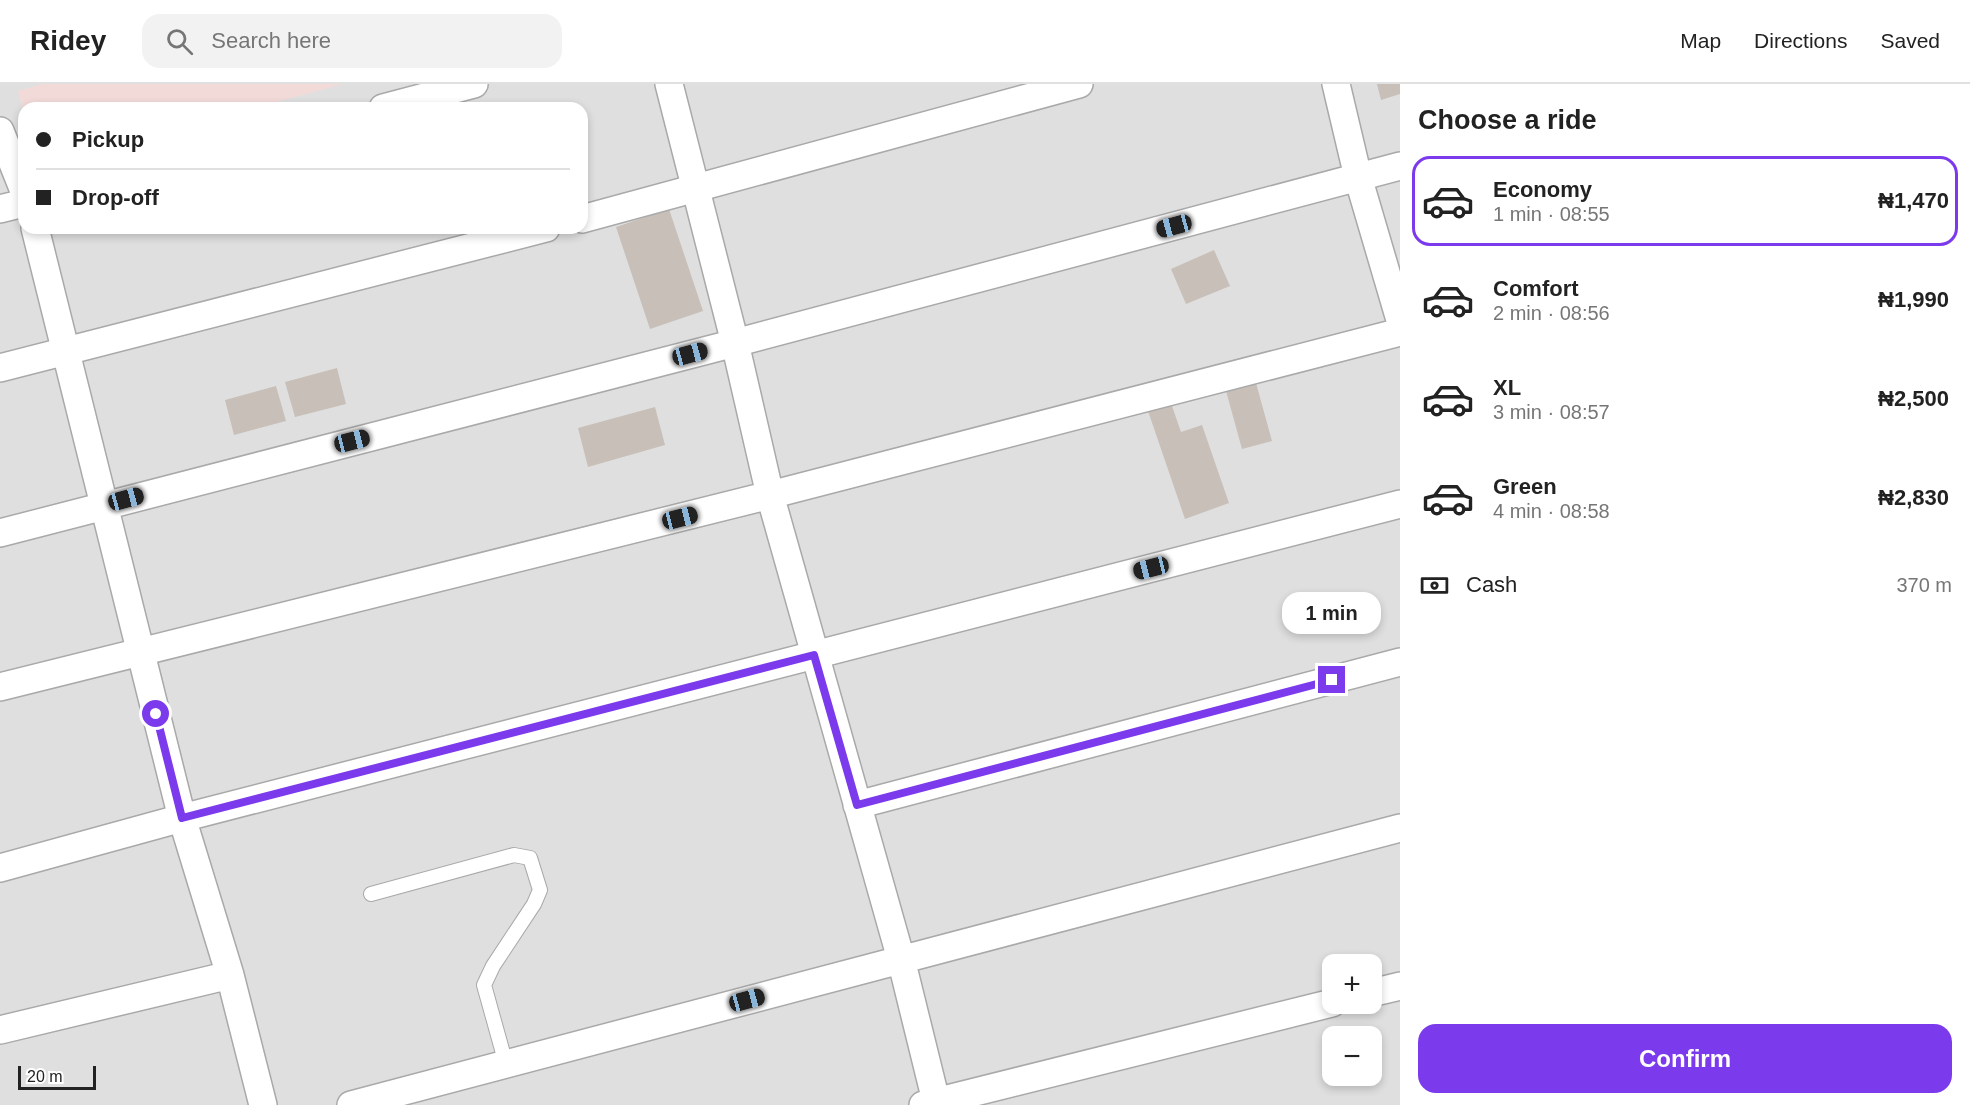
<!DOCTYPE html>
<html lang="en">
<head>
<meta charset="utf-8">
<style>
	body { margin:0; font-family:Arial,sans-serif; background:#f2f2f2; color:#222; height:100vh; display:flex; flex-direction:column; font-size:22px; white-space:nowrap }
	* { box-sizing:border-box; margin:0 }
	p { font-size:20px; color:#767676 }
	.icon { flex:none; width:33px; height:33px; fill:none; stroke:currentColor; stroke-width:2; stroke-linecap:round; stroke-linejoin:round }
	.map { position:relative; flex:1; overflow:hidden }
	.side { display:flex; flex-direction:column; background:#fff; width:570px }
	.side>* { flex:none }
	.hud { position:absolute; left:18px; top:18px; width:570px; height:132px; border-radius:18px; box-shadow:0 3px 9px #0003; display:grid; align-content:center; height:132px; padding:0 18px; background:#fff }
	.tools { position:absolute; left:1322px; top:870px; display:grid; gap:12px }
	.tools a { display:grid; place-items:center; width:60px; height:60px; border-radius:12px; background:#fff; box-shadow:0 3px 9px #0003; font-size:30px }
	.scale { position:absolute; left:18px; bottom:15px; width:78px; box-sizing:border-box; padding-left:6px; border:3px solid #222; border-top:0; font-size:16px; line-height:21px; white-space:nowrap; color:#222; -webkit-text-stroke:4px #fff; paint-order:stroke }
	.end { position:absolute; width:27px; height:27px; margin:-14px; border:8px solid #7c3aed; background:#fff; box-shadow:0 0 0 3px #fff }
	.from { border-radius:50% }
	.bubble { position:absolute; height:42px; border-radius:18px; background:#fff; box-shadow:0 3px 9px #0003; font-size:20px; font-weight:600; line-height:42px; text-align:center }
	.car { position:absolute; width:18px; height:36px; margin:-18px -9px; border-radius:8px; box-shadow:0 0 4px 2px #0007; background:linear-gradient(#222 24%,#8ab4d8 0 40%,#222 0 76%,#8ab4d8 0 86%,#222 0) }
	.hud b { display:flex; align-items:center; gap:21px; height:57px; font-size:22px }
	.hud b+b { border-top:2px solid #e0e0e0 }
	.hud i { width:15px; height:15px; background:#222 }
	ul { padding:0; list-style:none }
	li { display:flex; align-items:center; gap:18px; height:90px; margin:0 12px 9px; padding:0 6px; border:3px solid transparent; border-radius:18px }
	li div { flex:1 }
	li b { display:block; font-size:22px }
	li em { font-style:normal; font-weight:600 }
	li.on { border-color:#7c3aed }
	li>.icon { width:54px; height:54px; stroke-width:1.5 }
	h2 { padding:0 18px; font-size:27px; line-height:72px }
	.pay { display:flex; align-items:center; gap:15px; height:66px; padding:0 18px; font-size:22px }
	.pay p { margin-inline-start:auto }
	.primary-button { display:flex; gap:12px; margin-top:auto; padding:12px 18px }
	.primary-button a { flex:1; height:69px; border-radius:18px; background:#7c3aed; color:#fff; font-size:24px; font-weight:600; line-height:69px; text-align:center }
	header { display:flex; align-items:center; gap:36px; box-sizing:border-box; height:84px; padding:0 30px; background:#fff; border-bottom:2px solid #e0e0e0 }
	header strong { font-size:28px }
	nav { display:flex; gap:33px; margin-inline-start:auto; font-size:21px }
	.search { width:420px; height:54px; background:#f2f2f2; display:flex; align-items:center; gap:15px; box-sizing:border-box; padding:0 21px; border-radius:18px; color:#767676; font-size:22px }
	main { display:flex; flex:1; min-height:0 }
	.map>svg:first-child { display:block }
	.residential { fill:#e0dfdf; fill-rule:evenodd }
	.commercial { fill:#f2dad9 }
	.building { fill:#c7bfb8 }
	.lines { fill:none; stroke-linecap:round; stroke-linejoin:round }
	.lane-casing { stroke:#a9a9a9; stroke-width:16 }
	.street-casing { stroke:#a9a9a9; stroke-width:30 }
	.lane { stroke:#fff; stroke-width:14 }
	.street { stroke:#fff; stroke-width:27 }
	.route { stroke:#7c3aed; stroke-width:8 }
</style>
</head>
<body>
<header>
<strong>Ridey</strong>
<div class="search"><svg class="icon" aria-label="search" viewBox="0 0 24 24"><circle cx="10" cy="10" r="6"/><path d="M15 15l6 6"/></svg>Search here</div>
<nav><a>Map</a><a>Directions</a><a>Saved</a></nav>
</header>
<main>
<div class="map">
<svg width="1400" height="1021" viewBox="0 0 1400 1021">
	<rect width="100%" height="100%" fill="#f2efe9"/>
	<path class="residential" d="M 0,0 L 1400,0 L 1400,1021 L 0,1021 ZM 24,24 L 582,24 L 582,144 L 24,144 ZM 1332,880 L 1371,880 L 1371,920 L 1332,920 ZM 1332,952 L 1371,952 L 1371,992 L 1332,992 Z"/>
	<path class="commercial" d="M 42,0 L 343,0 L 254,24 L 24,24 L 24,30 L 18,7 Z"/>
	<path class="building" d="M 1377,0 L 1400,0 L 1400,10 L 1381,16 Z
		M 669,125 L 703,227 L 650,245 L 616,143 Z
		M 1214,166 L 1230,202 L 1186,220 L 1171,185 Z
		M 337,284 L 346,320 L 295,333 L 285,298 Z
		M 1256,299 L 1272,357 L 1242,365 L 1226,307 Z
		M 276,302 L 286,337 L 234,351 L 225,316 Z
		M 1171,319 L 1181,348 L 1202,341 L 1229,419 L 1185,435 L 1148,327 Z
		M 655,323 L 665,361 L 588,383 L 578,344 Z"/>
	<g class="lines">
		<g class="lane-casing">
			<path id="lane" d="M 371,810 L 514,771 L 530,774 L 540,806 L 534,820 L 493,882 L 484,901 L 506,980"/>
		</g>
		<g class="street-casing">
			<path id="street" d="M 669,0 L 735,259 L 770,411 L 901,875 L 937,1021
				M 1336,0 L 1358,93 L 1400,236
				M 383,24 L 474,0
				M 0,47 L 24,107
				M 0,125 L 24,119
				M 582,135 L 1079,0
				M 35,144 L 182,734 L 230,891 L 263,1021
				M 0,284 L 546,144
				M 0,449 L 735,259 L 1400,82
				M 0,603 L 770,411 L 1400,248
				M 857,721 L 1400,578
				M 0,784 L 182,734 L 1400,420
				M 1371,909 L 1400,902
				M 0,946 L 230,891
				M 351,1021 L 1400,744
				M 923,1021 L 1332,919"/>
		</g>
		<use href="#lane" class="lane"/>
		<use href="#street" class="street"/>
	</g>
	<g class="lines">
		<path class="route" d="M 156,630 L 182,734 L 814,571 L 857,721 L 1332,596"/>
	</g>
</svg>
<div class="tools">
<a>+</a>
<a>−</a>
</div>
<div class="scale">20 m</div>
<i class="end from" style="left:156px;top:630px"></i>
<i class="end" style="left:1332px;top:596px"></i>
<div class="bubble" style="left:1282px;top:508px;width:99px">1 min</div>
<i class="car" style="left:1174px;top:142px;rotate:255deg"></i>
<i class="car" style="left:690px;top:270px;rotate:75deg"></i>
<i class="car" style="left:352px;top:357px;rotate:76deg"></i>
<i class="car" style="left:126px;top:415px;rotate:75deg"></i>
<i class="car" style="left:680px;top:434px;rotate:76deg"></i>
<i class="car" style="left:1151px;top:484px;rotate:256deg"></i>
<i class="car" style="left:747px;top:916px;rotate:75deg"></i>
<div class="hud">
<b><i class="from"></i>Pickup</b>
<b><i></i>Drop-off</b>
</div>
</div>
<section class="side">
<h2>Choose a ride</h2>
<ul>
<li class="on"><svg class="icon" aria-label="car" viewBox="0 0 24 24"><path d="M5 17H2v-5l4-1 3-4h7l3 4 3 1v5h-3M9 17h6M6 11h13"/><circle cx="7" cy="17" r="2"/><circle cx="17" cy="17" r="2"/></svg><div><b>Economy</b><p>1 min · 08:55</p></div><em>₦1,470</em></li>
<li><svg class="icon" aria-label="car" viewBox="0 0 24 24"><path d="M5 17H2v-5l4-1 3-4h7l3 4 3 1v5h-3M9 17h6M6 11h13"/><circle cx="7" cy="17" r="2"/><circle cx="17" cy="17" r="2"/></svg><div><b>Comfort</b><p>2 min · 08:56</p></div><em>₦1,990</em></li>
<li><svg class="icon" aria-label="car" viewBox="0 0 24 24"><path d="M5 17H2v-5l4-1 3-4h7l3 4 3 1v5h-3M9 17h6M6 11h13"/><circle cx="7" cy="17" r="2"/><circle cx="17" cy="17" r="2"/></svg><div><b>XL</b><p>3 min · 08:57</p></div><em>₦2,500</em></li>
<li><svg class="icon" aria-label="car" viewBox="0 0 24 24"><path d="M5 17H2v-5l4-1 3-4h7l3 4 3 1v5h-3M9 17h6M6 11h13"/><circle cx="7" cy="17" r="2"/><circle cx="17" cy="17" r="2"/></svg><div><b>Green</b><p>4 min · 08:58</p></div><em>₦2,830</em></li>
</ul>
<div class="pay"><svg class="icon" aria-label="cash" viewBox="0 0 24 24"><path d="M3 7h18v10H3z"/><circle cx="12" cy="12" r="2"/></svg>Cash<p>370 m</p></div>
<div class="primary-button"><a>Confirm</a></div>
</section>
</main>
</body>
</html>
